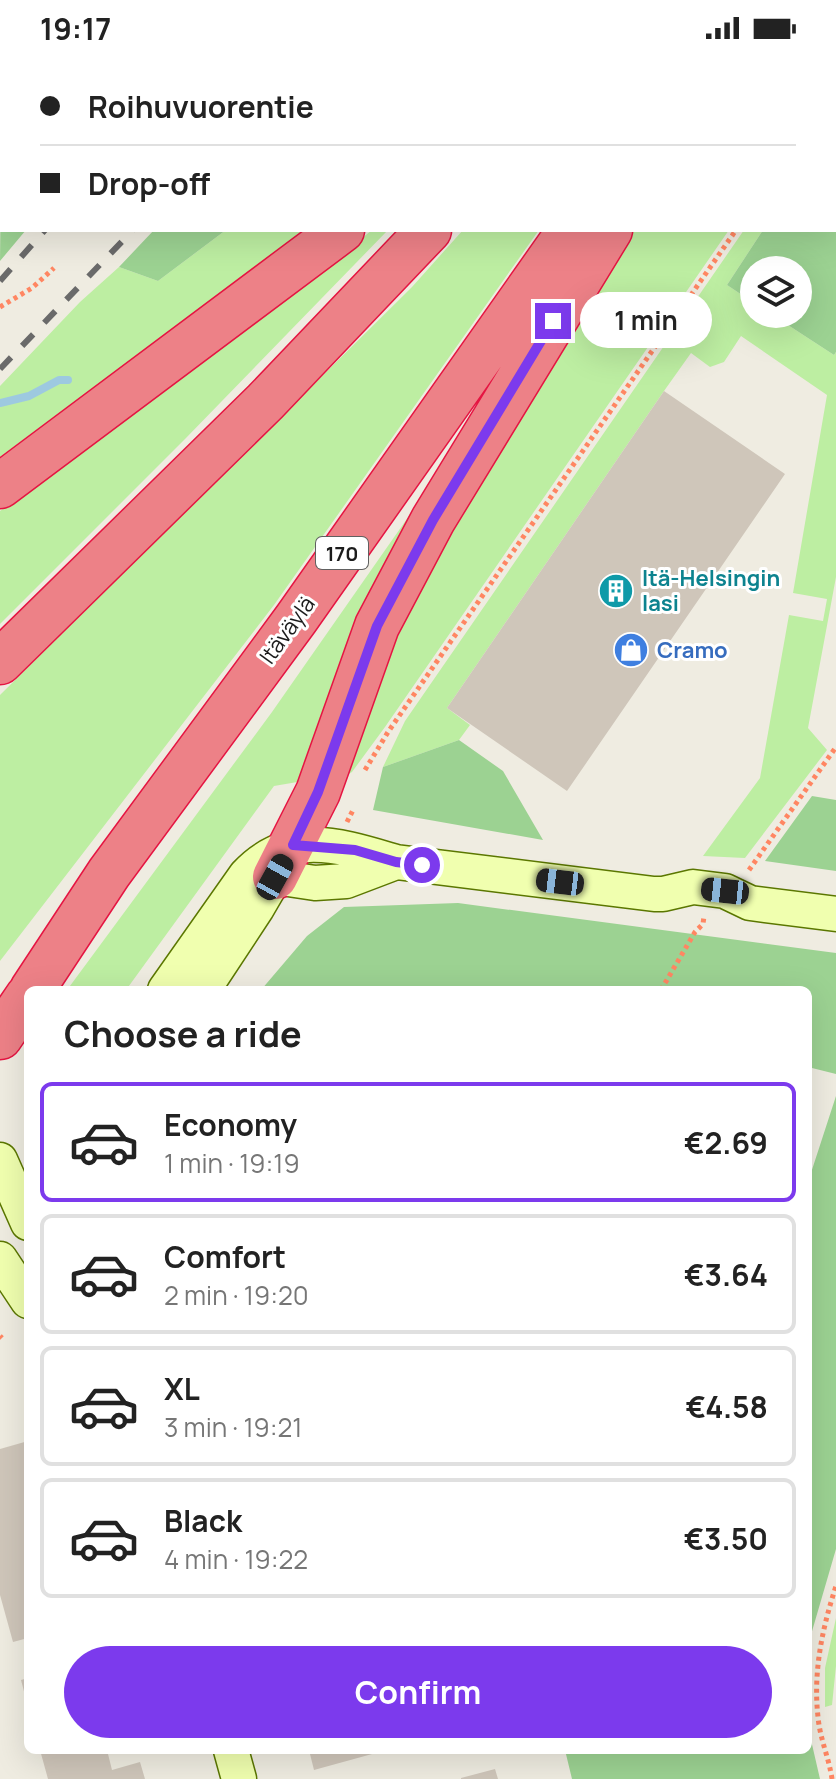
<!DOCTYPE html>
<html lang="en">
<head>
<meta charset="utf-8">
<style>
	body { margin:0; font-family:Manrope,sans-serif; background:#f6f6f6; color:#222; height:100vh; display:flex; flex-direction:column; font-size:30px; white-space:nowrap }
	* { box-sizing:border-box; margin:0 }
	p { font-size:26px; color:#767676 }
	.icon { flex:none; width:44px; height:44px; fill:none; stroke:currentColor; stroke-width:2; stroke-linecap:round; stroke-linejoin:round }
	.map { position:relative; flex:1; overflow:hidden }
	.drawer { position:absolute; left:24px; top:930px; width:788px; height:768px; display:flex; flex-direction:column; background:#fff; border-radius:12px; box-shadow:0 8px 32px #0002 }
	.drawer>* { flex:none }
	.hud { position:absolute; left:0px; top:0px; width:836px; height:176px; box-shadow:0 8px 32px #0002; display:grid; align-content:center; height:176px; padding:0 40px; background:#fff }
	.tools { position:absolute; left:740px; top:200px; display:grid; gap:16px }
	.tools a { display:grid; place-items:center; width:72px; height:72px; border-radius:50%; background:#fff; box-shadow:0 8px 32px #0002; font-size:40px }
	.end { position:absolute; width:36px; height:36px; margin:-18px; border:10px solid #7c3aed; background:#fff; box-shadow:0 0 0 4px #fff }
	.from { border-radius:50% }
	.bubble { position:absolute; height:56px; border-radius:28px; background:#fff; box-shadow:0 8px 32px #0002; font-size:26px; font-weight:700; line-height:56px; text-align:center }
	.car { position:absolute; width:24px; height:48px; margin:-24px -12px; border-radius:10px; box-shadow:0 0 6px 2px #0007; background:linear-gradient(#222 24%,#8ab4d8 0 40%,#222 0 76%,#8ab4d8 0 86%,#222 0) }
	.hud b { display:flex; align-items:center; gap:28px; height:76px; font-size:30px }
	.hud b+b { border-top:2px solid #e0e0e0 }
	.hud i { width:20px; height:20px; background:#222 }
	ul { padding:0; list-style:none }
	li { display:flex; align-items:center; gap:24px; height:120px; margin:0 16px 12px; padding:0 24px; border:4px solid #e0e0e0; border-radius:12px }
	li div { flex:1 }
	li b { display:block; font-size:30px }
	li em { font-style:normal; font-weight:700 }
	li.on { border-color:#7c3aed }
	li>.icon { width:72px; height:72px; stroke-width:1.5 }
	h2 { padding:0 40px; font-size:36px; line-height:96px }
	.cta { display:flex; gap:16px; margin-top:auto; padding:16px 40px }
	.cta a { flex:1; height:92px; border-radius:48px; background:#7c3aed; color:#fff; font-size:32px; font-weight:700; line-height:92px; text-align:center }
	.status { display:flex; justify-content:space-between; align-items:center; height:56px; padding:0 40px; background:#fff; direction:ltr }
	.status svg { height:22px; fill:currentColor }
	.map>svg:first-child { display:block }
	.grass { fill:#bdeea2 }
	.forest { fill:#9cd292 }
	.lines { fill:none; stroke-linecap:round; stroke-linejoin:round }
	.stream { stroke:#9dc9e0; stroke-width:8 }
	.building { fill:#cfc6ba }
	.secondary-casing { stroke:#5b7700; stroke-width:37 }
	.highway-casing { stroke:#e51542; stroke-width:47 }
	.path { stroke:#ff8662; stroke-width:5; stroke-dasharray:4 4; stroke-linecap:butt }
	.secondary { stroke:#f0ffaf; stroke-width:34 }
	.highway { stroke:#ed8187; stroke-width:44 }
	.rail { stroke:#6a6a6a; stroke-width:6; stroke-dasharray:16 16; stroke-linecap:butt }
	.route { stroke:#7c3aed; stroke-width:10 }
	.labels { text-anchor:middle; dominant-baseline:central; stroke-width:6; stroke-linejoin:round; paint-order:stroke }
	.shield { fill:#fff; stroke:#606060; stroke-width:2 }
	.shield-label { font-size:20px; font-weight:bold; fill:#1c1c1c }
	.culture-label { font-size:22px; font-weight:bold; fill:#0d838f; stroke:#fff; text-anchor:start }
	.street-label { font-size:22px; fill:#1c1c1c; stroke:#fff }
	.shop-label { font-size:22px; font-weight:bold; fill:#366cbe; stroke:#fff; text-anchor:start }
</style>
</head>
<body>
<div class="status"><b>19:17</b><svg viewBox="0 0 49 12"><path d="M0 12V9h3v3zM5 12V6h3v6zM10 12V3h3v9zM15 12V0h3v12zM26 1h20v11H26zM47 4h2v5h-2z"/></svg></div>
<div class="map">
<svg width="836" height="1723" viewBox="0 0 836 1723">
	<rect width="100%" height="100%" fill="#efece1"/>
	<path class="grass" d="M 226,174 L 306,174 L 0,401 L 0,330 L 80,246 L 119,211 L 158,225 Z
		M 372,174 L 388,174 L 186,382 L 0,568 L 0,455 L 289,242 Z
		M 463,174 L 539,174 L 274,549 L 0,905 L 0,639 L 412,231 Z
		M 627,174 L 729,174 L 385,671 L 352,716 L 337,725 L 408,545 Z
		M 744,174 L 763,174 L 727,229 L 754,247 L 754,258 L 771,258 L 834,299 L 836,296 L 836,521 L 808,672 L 827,694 L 745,802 L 703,800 L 760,722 L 789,559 L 823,565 L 827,543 L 793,537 L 827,339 L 741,280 L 724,306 L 710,311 L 691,297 L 664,335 L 447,652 L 470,669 L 459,684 L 383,711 L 405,665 Z
		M 448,404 L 309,724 L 274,730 L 126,934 L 67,934 L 272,656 Z
		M 836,1562 L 836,1610 L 832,1649 L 825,1651 L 825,1612 Z"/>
	<path class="forest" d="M 38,0 L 178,0 L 35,2 Z
		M 2,34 L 2,174 L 26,174 L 0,205 Z
		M 836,65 L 836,296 L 834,299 L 771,258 L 798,258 L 798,214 L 754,214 L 754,247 L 727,229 L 763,174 L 834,174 Z
		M 154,174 L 226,174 L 158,225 L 119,211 Z
		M 459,684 L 503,715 L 543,784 L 373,754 L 383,711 Z
		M 812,740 L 836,744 L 836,815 L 765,805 Z
		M 458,847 L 836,897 L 836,1018 L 808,1011 L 808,934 L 261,934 L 307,880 L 344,851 Z
		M 836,1040 L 836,1493 L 808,1589 L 808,1126 Z
		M 808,1671 L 820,1723 L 572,1723 L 565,1694 L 808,1694 Z"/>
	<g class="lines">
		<path class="stream" d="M 0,347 L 29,340 L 59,324 L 68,324"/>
	</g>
	<path class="building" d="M 664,335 L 785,418 L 567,735 L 447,652 Z
		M 28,1385 L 28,1582 L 13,1586 L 0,1539 L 0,1393 Z
		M 28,1622 L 28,1646 L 27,1647 L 21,1624 Z
		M 40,1694 L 107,1694 L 112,1714 L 140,1706 L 145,1723 L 48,1723 Z
		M 309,1694 L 383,1694 L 383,1695 L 314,1714 Z
		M 495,1713 L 498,1723 L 461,1723 L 461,1722 Z"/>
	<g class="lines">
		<g class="secondary-casing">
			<path id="secondary" d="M 165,934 L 246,819 C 290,772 341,790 396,806 L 654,838 L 663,838 L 693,831 L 725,835 L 750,847 L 836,858
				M 203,934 L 257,852 L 275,821 L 315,827 L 346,825 L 396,806
				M 0,1104 L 28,1167
				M 0,1203 L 28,1245
				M 231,1694 L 239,1723"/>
		</g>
		<g class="highway-casing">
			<path id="highway" d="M 529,2 L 531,0
				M 577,2 L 578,0
				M 688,2 L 690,0
				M 0,430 L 342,174
				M 0,606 L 265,346 L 429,174
				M 275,821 L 318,736 L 377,570 L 433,464 L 610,174
				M 32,934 L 109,817 L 296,563 L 570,174
				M 0,981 L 28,940"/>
		</g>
		<path class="path" d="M 834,33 L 836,30
			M 834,129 L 836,130
			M 0,251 L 32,232 L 54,212
			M 365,714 L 388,676 L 736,174
			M 347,766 L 354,752
			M 749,814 L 836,691
			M 661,934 L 695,876 L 703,868 L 704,860
			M 0,1280 L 2,1282
			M 832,1723 C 829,1702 820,1683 818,1661 C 813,1616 822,1573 836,1530"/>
		<use href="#secondary" class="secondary"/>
		<use href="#highway" class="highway"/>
		<path class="rail" d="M 197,2 L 199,0
			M 298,2 L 300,0
			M 0,225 L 45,174
			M 0,313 L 133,174"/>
	</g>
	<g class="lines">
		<path class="route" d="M 422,809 L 396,806 L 355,794 L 293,789 L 318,736 L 377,570 L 433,464 L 553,265"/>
	</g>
	<defs>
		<g id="building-disc" transform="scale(1.8)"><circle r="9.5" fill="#0f9aa8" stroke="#fff"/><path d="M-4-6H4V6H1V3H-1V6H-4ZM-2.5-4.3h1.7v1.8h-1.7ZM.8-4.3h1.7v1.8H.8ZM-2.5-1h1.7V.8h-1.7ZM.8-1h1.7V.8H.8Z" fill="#fff"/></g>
		<g id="shop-disc" transform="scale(1.8)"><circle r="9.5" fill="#3f7fe0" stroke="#fff"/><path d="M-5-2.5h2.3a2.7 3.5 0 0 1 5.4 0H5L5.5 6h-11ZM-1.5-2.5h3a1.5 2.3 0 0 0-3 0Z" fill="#fff"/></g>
	</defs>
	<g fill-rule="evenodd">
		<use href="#building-disc" x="616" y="535"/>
		<use href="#shop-disc" x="631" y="594"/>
	</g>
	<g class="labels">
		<rect class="shield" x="316" y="481" width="52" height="32" rx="6"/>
		<g class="shield-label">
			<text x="342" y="497">170</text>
		</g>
		<g class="culture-label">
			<text x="642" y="522">Itä-Helsingin<tspan x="642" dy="25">lasi</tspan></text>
		</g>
		<g class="street-label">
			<text transform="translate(287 574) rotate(-54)">Itäväylä</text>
		</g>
		<g class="shop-label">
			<text x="657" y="594">Cramo</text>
		</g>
	</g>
</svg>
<div class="tools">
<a><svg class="icon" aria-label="layers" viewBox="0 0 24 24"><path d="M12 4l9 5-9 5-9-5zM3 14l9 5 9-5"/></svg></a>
</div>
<i class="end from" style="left:422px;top:809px"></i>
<i class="end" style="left:553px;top:265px"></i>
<div class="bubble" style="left:580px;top:236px;width:132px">1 min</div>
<i class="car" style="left:275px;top:821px;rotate:29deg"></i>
<i class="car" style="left:560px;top:826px;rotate:277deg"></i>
<i class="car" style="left:725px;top:835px;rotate:276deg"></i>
<div class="hud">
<b><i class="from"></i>Roihuvuorentie</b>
<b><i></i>Drop-off</b>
</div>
<section class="drawer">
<h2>Choose a ride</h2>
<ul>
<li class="on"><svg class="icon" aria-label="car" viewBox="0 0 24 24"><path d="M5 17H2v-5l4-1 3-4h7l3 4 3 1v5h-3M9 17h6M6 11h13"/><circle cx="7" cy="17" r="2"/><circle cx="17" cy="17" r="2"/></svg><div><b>Economy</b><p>1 min · 19:19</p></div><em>€2.69</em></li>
<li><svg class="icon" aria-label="car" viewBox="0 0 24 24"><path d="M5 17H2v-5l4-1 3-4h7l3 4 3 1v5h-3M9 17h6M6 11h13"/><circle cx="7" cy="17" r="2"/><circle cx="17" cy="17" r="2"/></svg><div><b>Comfort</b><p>2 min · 19:20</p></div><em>€3.64</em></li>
<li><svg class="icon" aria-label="car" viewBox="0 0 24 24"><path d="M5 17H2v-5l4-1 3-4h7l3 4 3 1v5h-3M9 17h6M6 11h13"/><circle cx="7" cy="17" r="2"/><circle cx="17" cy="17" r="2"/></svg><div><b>XL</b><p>3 min · 19:21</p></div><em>€4.58</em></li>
<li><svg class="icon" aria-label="car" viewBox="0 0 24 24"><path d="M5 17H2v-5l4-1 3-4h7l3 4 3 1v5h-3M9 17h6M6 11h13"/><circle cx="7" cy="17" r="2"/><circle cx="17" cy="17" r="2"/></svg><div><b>Black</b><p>4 min · 19:22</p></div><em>€3.50</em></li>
</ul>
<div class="cta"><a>Confirm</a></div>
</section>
</div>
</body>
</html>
